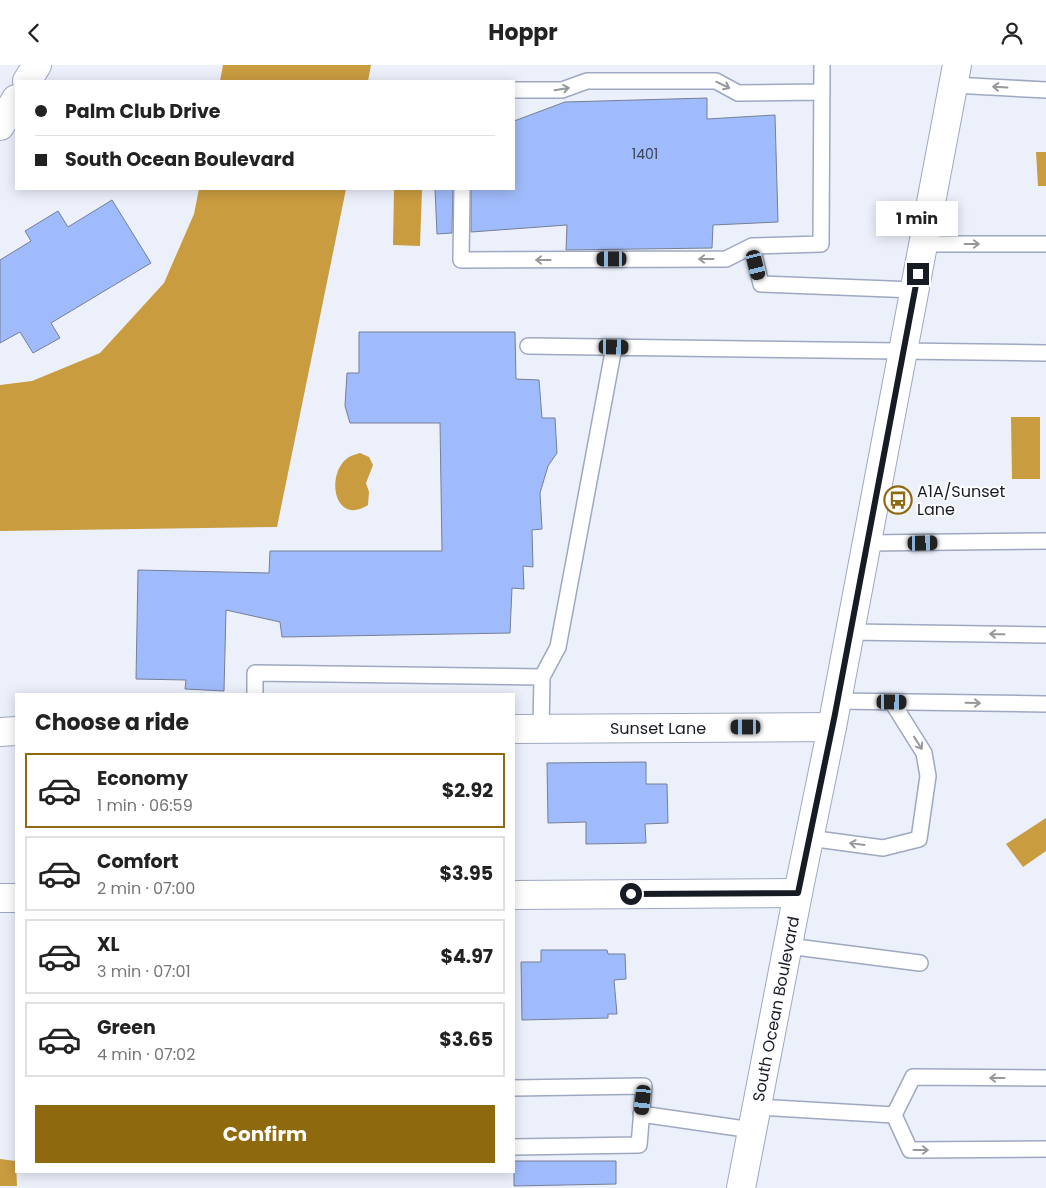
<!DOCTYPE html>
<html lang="en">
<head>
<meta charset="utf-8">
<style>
	body { margin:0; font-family:Poppins,sans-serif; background:#f2f2f2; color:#222; height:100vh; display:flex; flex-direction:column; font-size:19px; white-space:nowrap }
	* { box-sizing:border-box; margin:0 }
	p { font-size:16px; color:#767676 }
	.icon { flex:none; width:28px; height:28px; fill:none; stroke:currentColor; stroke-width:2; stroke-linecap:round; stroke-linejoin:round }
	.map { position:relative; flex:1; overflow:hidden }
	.sheet { position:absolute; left:15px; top:628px; width:500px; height:480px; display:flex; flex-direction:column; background:#fff; border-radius:0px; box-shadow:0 2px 12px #0003 }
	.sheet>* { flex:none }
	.guide { position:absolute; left:15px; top:15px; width:500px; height:110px; border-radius:0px; box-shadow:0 2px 12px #0003; display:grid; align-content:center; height:110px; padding:0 20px; background:#fff }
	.end { position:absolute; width:22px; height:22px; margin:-11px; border:6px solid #171b24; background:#fff; box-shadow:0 0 0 2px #fff }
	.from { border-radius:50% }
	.bubble { position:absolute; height:35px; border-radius:0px; background:#fff; box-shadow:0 2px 12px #0003; font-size:16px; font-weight:700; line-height:35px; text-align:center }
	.car { position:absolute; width:15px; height:30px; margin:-15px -8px; border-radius:6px; box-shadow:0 0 4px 1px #0007; background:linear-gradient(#222 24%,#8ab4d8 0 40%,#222 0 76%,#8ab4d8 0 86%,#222 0) }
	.guide b { display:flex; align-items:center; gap:18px; height:48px; font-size:19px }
	.guide b+b { border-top:1px solid #e0e0e0 }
	.guide i { width:12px; height:12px; background:#222 }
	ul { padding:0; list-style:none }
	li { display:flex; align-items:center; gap:15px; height:75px; margin:0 10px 8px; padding:0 10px; border:2px solid #e0e0e0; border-radius:0px }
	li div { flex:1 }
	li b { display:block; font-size:19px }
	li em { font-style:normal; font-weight:700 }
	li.active { border-color:#8f690e }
	li>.icon { width:45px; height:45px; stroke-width:1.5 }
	h2 { padding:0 20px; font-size:22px; line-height:60px }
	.button { display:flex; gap:10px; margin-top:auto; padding:10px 20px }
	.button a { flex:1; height:58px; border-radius:0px; background:#8f690e; color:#fff; font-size:20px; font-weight:700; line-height:58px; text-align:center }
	header { display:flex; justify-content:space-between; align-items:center; height:65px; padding:0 20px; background:#fff; font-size:22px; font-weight:700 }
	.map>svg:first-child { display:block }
	.water { fill:#c99c40 }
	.building { fill:#a0bbfb; stroke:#757f96 }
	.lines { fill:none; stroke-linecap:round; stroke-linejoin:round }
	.lane-casing { stroke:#9ea8c0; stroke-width:18 }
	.street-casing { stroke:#9ea8c0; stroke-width:30 }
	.primary-casing { stroke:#9ea8c0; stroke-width:30 }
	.lane { stroke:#fff; stroke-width:15 }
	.street { stroke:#fff; stroke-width:28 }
	.primary { stroke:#fff; stroke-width:28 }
	.oneway { stroke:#97989c }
	.route { stroke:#171b24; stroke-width:6 }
	.labels { text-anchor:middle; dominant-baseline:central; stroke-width:4; stroke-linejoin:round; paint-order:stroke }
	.number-label { font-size:14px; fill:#39435a }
	.poi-label { font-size:16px; fill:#171b24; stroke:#fdfdfd; text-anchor:start }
	.street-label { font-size:16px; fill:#171b24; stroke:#fdfdfd }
</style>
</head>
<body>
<header><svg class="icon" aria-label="back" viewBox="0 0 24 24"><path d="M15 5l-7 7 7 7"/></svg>Hoppr<svg class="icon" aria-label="person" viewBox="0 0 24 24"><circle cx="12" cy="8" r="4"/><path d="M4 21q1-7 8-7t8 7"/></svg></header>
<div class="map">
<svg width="1046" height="1123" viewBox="0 0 1046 1123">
	<rect width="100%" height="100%" fill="#ecf0fb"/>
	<path class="water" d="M 223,0 L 371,0 L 368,16 L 220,16 Z
		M 1036,87 L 1046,87 L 1046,121 L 1038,121 Z
		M 199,124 L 346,124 L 277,462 L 0,466 L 0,320 L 32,316 L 100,288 L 164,218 L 194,149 Z
		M 394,124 L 422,125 L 420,181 L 393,180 Z
		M 1011,352 L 1040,352 L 1040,414 L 1012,414 Z
		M 360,388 L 369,392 L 373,400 L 366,418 L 369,427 L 368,440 C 333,462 325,407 349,392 C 352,390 357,389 360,388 Z
		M 1046,753 L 1046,786 L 1023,802 L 1006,779 Z
		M 0,1094 L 16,1096 L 17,1121 L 0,1121 Z"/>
	<path class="building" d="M 707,33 L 707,54 L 775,50 L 778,157 L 713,160 L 712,183 L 566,185 L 567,160 L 471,167 L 471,124 L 514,124 L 514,56 L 565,37 Z
		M 435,124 L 453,124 L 452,168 L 437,169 Z
		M 112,135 L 151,198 L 51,258 L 60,273 L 33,288 L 20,267 L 0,278 L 0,195 L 31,176 L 25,166 L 58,146 L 68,162 Z
		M 359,267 L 515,267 L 516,314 L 539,315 L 542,353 L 555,353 L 557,388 L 548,401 L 540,428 L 542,464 L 532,465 L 533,502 L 523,501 L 524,524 L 512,523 L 510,568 L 282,572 L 280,557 L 226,545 L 224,626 L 185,624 L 186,615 L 136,614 L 138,505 L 269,508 L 270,486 L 442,486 L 440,358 L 350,358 L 345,341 L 347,308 L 359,308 Z
		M 646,697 L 646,719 L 667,719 L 668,758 L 645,759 L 646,778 L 586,779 L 586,757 L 548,758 L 547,698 Z
		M 541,885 L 607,885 L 608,889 L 625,889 L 626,914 L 614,915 L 617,949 L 608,949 L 608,953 L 522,955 L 521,897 L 541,897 Z
		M 514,1096 L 616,1096 L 616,1119 L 514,1121 Z"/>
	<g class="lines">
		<g class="lane-casing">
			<path id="lane" d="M 953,20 L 1046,25
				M 514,25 L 562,25 L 587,16 L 716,16 L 738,28 L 822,27
				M 462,124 L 461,195 L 726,194 L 752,181 L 821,179 L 822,0
				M 923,179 L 1046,179
				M 752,181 L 761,219 L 915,225
				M 528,281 L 1046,288
				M 867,478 L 1046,476
				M 850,567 L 1046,570
				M 542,612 L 558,582 L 614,282
				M 255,629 L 255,608 L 542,612 L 541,663
				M 837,636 L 1046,639
				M 809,773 L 883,783 L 919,774 L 928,711 L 924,688 L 892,637
				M 788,881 L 920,898
				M 514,1023 L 644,1021 L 639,1080 L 514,1082
				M 757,1042 L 894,1050
				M 641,1049 L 752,1065
				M 894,1050 L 913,1012 L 1046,1013
				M 894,1050 L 910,1085 L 1046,1084"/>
		</g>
		<g class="street-casing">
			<path id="street" d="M 27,16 L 37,0
				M 0,61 L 16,34
				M 514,664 L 832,662
				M 0,667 L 16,666
				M 514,830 L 798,828
				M 0,833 L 16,833"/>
		</g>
		<g class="primary-casing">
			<path id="primary" d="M 741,1123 L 798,828 L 832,662 L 957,0"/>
		</g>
		<use href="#lane" class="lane"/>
		<use href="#street" class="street"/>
		<use href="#primary" class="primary"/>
	</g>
	<defs><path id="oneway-shaft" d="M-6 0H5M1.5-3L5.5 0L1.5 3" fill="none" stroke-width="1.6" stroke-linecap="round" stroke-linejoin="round" transform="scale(1.25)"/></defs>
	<g class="oneway">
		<use href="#oneway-shaft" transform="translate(723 20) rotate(26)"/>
		<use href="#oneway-shaft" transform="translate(1000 22) rotate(-177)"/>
		<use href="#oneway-shaft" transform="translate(562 24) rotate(-10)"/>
		<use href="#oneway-shaft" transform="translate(972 179)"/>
		<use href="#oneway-shaft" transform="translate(706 194) rotate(180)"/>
		<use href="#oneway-shaft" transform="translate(543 195) rotate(180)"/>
		<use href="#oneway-shaft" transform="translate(997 569) rotate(-179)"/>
		<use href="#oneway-shaft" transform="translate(973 638) rotate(1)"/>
		<use href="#oneway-shaft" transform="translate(918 678) rotate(58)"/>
		<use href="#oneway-shaft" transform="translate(857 779) rotate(-172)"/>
		<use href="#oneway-shaft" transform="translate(997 1013) rotate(-180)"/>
		<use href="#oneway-shaft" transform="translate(921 1085)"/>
	</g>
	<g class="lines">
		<path class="route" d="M 631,829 L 798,828 L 835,649 L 918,209"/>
	</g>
	<defs>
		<g id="bus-ring" transform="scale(1.4375)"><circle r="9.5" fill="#fdfdfd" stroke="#8f690e" stroke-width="1.5"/><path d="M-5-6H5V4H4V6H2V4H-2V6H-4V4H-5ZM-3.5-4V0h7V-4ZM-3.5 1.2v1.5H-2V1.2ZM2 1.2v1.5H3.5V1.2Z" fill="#8f690e"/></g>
	</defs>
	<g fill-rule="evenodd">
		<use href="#bus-ring" x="898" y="435"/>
	</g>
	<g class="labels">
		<g class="number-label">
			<text x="645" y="89">1401</text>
		</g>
		<g class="poi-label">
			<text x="917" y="426">A1A/Sunset<tspan x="917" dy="18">Lane</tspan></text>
		</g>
		<g class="street-label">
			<text x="658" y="663">Sunset Lane</text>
			<text transform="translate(776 944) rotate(-79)">South Ocean Boulevard</text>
		</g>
	</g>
</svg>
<i class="end from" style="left:631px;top:829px"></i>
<i class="end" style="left:918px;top:209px"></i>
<div class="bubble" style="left:876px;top:136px;width:82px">1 min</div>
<i class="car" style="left:612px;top:194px;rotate:270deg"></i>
<i class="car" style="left:756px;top:200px;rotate:166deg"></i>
<i class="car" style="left:614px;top:282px;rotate:91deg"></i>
<i class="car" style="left:923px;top:478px;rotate:89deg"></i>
<i class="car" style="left:892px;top:637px;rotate:91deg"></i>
<i class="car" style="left:746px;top:662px;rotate:270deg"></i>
<i class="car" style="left:643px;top:1035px;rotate:186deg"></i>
<div class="guide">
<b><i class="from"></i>Palm Club Drive</b>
<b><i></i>South Ocean Boulevard</b>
</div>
<section class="sheet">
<h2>Choose a ride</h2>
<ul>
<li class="active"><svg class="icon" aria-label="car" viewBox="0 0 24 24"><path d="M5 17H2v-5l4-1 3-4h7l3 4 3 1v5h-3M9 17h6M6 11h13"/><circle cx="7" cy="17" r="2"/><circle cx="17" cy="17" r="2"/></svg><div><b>Economy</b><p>1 min · 06:59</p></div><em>$2.92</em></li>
<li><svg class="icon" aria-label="car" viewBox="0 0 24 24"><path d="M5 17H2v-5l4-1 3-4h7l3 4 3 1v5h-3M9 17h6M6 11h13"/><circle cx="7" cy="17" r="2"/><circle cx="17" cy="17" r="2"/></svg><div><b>Comfort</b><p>2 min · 07:00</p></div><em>$3.95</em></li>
<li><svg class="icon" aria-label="car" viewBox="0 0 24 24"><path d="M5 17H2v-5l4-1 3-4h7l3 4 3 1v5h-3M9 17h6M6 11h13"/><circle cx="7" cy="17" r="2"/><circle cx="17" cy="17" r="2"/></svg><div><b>XL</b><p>3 min · 07:01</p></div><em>$4.97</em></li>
<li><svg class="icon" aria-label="car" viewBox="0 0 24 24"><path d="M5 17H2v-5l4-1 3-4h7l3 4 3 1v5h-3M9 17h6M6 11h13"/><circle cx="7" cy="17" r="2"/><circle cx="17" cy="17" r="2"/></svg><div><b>Green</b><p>4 min · 07:02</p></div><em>$3.65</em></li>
</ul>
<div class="button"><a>Confirm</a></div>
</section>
</div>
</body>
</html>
